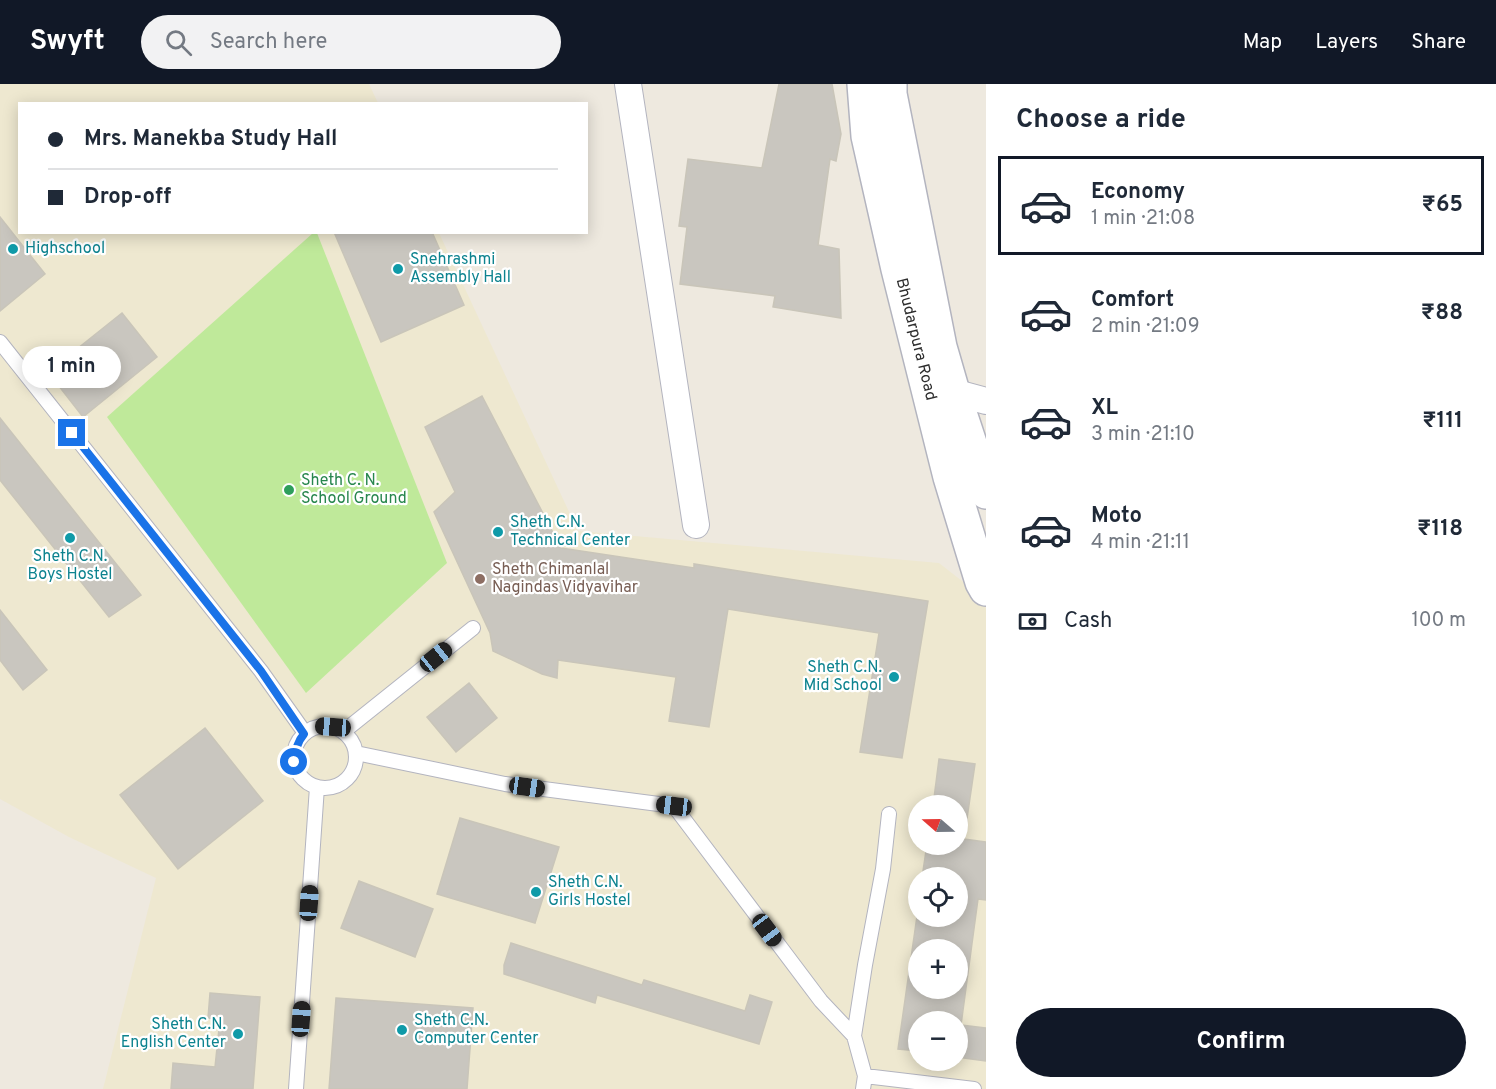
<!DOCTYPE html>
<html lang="en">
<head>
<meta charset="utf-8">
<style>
	body { margin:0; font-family:Overpass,sans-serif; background:#f2f2f3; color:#1f2937; height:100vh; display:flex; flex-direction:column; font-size:22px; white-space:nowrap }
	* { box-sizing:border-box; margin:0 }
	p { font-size:20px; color:#747a83 }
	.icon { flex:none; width:33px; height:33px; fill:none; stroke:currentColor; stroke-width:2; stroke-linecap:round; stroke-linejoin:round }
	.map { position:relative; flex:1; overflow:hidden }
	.details { display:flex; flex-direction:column; background:#fff; width:510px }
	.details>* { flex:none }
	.top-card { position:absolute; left:18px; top:18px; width:570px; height:132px; border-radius:0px; box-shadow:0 3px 15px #0003; display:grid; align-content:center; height:132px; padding:0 30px; background:#fff }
	.needle { width:39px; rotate:290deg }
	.controls { position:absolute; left:908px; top:711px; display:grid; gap:12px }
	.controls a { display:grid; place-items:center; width:60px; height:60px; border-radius:50%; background:#fff; box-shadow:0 3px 15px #0003; font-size:30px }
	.end { position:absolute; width:27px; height:27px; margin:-14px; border:8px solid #1a73e8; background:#fff; box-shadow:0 0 0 3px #fff }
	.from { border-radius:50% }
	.bubble { position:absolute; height:42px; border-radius:21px; background:#fff; box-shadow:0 3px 15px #0003; font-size:20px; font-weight:700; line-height:42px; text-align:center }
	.car { position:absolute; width:18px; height:36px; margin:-18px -9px; border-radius:8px; box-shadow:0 0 4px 2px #0007; background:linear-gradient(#222 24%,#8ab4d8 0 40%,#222 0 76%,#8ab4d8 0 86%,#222 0) }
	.top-card b { display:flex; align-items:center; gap:21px; height:57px; font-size:22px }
	.top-card b+b { border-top:2px solid #e0e1e3 }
	.top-card i { width:15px; height:15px; background:#1f2937 }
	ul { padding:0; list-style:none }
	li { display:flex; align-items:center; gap:18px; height:99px; margin:0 12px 9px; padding:0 18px; border:3px solid transparent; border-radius:0px }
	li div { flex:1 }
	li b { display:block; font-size:22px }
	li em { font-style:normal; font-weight:700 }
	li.on { border-color:#111827 }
	li>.icon { width:54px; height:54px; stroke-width:1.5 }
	h2 { padding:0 30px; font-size:27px; line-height:72px }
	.pay { display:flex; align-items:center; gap:15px; height:66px; padding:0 30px; font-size:22px }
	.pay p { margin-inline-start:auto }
	.primary-button { display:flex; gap:12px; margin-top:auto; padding:12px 30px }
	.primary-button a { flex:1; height:69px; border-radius:36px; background:#111827; color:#fff; font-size:24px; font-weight:700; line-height:69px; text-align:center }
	header { display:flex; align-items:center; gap:36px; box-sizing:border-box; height:84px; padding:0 30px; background:#111827; color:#fff }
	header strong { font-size:28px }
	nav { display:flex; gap:33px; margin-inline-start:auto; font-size:21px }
	.search { width:420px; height:54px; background:#f2f2f3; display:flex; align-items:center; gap:15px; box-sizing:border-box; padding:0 21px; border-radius:33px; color:#747a83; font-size:22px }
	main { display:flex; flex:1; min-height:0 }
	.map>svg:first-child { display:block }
	.education { fill:#eee8d0; fill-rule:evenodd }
	.pitch { fill:#bfe99a }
	.building { fill:#c9c6bf; stroke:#c9c5b9; stroke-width:1.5; fill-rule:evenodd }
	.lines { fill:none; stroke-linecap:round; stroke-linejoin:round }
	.lane-casing { stroke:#b3b4bf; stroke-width:16 }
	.street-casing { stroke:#b3b4bf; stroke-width:28 }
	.secondary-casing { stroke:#b3b4bf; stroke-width:36 }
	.lane { stroke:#fff; stroke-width:14 }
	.street { stroke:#fff; stroke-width:26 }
	.secondary { stroke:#fff; stroke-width:33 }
	.route { stroke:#1a73e8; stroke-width:8 }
	.culture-dot { fill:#0f9aa8; stroke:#fff; stroke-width:2 }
	.leisure-dot { fill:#2e9e5b; stroke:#fff; stroke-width:2 }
	.education-dot { fill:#8d6e63; stroke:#fff; stroke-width:2 }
	.labels { text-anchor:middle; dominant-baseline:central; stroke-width:4.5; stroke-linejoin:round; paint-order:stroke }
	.culture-label { font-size:16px; fill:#0d838f; stroke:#fff; text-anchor:start }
	.street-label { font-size:16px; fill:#2d2d2d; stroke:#fff }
	.leisure-label { font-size:16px; fill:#27864d; stroke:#fff; text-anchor:start }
	.education-label { font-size:16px; fill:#785e54; stroke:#fff; text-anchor:start }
</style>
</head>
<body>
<header>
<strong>Swyft</strong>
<div class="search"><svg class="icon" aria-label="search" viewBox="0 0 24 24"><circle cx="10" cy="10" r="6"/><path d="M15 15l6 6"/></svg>Search here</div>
<nav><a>Map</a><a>Layers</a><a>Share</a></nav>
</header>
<main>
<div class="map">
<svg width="986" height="1005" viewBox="0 0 986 1005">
	<rect width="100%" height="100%" fill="#eee9df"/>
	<path class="education" d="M 0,0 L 369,0 L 378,19 L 20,20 L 20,148 L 439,149 L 578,447 L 939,479 L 980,511 L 986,524 L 986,1005 L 103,1005 L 156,794 L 69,753 L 0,715 ZM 918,722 L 957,722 L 957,760 L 918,760 ZM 918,794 L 957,794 L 957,832 L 918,832 ZM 918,866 L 957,866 L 957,904 L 918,904 ZM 918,938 L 957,938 L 957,976 L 918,976 Z"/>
	<path class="pitch" d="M 313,149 L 317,149 L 447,479 L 306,609 L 107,333 Z"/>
	<path class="building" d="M 779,0 L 832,0 L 841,50 L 836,77 L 830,75 L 818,161 L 839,165 L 841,234 L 773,223 L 775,212 L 680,200 L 687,143 L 679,142 L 688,75 L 762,84 Z
		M 0,133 L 45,190 L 0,227 Z
		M 334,148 L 432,148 L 464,221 L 381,258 Z
		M 122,229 L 157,273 L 83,333 L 48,288 Z
		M 482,312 L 561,464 L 694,484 L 694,480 L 928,517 L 902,674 L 860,668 L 879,549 L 728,525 L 709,643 L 669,637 L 676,593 L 558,576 L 557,594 L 542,590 L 493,567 L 490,549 L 434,428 L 455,408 L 425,343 Z
		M 0,334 L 141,511 L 109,533 L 0,396 Z
		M 0,526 L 47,586 L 23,606 L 0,576 Z
		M 469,599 L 497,634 L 456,668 L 427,633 Z
		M 205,644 L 263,717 L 178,785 L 120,711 Z
		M 939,675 L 975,680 L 964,755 L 986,758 L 986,816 L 978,815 L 961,941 L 986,944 L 986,977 L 957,973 L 957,938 L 918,938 L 918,967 L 898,965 L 918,825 L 918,832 L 957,832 L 957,794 L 922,794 L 927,760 L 957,760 L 957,722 L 933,722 ZM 918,866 L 957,866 L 957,904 L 918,904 Z
		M 460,734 L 559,763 L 535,839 L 437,810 Z
		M 359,797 L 433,825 L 415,873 L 341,844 Z
		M 511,859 L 642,901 L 644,896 L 745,927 L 750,911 L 772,918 L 759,960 L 597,911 L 595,919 L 504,890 L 504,881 Z
		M 210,909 L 260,913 L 253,1005 L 171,1005 L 173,979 L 215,983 L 220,935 L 208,934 Z
		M 336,914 L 473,924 L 467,1005 L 329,1005 Z"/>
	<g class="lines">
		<g class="lane-casing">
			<path id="lane" d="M 0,258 L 261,587 L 305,649
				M294 673a31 31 0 1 1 62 0a31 31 0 1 1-62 0Z
				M 343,648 L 473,544
				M 356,669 L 505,700 L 674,722 L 821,917 L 854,952
				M 865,992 L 854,952 L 865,881 L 883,785 L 889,730
				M 296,1005 L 317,703
				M 863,1005 L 865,992 L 974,1005"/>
		</g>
		<g class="street-casing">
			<path id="street" d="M 628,0 L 696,441
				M 940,308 L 953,308 L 986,317"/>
		</g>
		<g class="secondary-casing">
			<g id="secondary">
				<path id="s1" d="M 864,0 L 868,52 L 898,185 L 950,393 L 982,498 L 986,505"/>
				<path d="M 890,0 L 890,10 L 940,263 L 953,308 L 986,408"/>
			</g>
		</g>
		<use href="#lane" class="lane"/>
		<use href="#street" class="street"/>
		<use href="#secondary" class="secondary"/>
	</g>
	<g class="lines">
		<path class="route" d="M 72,349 L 261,587 L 304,650 C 297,658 295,667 294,678"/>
	</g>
	<g class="culture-dot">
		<circle cx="13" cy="165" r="6"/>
		<circle cx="398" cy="185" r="6"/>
		<circle cx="498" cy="448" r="6"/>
		<circle cx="70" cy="454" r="6"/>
		<circle cx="894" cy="593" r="6"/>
		<circle cx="536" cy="808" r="6"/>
		<circle cx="402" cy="946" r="6"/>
		<circle cx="238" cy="950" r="6"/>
	</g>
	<circle class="leisure-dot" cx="289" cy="406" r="6"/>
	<circle class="education-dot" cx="480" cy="495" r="6"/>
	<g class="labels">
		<g class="culture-label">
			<text x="25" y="165">Highschool</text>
			<text x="410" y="176">Snehrashmi<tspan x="410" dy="18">Assembly Hall</tspan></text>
			<text x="510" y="439">Sheth C.N.<tspan x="510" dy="18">Technical Center</tspan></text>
			<text x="70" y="473" text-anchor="middle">Sheth C.N.<tspan x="70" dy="18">Boys Hostel</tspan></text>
			<text x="882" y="584" text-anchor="end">Sheth C.N.<tspan x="882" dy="18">Mid School</tspan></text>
			<text x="548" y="799">Sheth C.N.<tspan x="548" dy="18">Girls Hostel</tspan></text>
			<text x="414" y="937">Sheth C.N.<tspan x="414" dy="18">Computer Center</tspan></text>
			<text x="226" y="941" text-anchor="end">Sheth C.N.<tspan x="226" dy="18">English Center</tspan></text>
		</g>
		<g class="street-label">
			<text stroke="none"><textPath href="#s1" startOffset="261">Bhudarpura Road</textPath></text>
		</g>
		<g class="leisure-label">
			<text x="301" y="397">Sheth C. N.<tspan x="301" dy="18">School Ground</tspan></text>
		</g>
		<g class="education-label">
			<text x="492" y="486">Sheth Chimanlal<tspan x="492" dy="18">Nagindas Vidyavihar</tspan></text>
		</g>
	</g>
</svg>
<div class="controls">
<a><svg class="needle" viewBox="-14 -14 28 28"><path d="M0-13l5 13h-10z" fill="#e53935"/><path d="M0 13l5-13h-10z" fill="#747a83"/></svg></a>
<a><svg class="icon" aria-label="locate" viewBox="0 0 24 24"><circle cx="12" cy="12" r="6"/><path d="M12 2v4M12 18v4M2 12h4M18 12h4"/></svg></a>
<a>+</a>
<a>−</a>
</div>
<i class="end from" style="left:294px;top:678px"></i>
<i class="end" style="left:72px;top:349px"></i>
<div class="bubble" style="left:22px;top:262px;width:99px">1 min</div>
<i class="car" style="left:436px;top:573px;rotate:51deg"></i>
<i class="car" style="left:333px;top:643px;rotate:274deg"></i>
<i class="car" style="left:527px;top:703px;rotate:98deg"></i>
<i class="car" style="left:674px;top:722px;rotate:277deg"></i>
<i class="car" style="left:309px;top:819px;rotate:4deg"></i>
<i class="car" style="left:767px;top:846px;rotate:143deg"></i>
<i class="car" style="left:301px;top:935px;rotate:4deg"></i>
<div class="top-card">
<b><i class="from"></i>Mrs. Manekba Study Hall</b>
<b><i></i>Drop-off</b>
</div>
</div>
<section class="details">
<h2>Choose a ride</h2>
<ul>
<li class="on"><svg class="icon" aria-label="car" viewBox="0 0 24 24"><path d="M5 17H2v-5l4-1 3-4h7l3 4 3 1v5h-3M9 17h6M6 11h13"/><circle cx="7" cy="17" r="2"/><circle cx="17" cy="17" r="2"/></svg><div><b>Economy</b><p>1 min · 21:08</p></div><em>₹65</em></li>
<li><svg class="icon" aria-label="car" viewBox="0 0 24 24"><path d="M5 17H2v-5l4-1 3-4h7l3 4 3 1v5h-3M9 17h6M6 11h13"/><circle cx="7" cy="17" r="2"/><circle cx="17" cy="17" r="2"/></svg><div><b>Comfort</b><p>2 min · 21:09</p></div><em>₹88</em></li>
<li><svg class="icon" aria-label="car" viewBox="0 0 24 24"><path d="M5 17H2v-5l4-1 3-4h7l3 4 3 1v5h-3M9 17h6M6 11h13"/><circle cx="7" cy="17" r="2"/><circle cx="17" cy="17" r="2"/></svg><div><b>XL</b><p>3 min · 21:10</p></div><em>₹111</em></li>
<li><svg class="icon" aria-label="car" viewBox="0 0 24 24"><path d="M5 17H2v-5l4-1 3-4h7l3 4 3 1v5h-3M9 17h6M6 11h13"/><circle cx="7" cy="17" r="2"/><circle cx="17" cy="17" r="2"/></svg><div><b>Moto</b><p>4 min · 21:11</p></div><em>₹118</em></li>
</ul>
<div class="pay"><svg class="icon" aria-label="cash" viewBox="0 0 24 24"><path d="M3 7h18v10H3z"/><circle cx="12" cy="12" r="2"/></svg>Cash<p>100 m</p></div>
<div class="primary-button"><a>Confirm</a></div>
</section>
</main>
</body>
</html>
